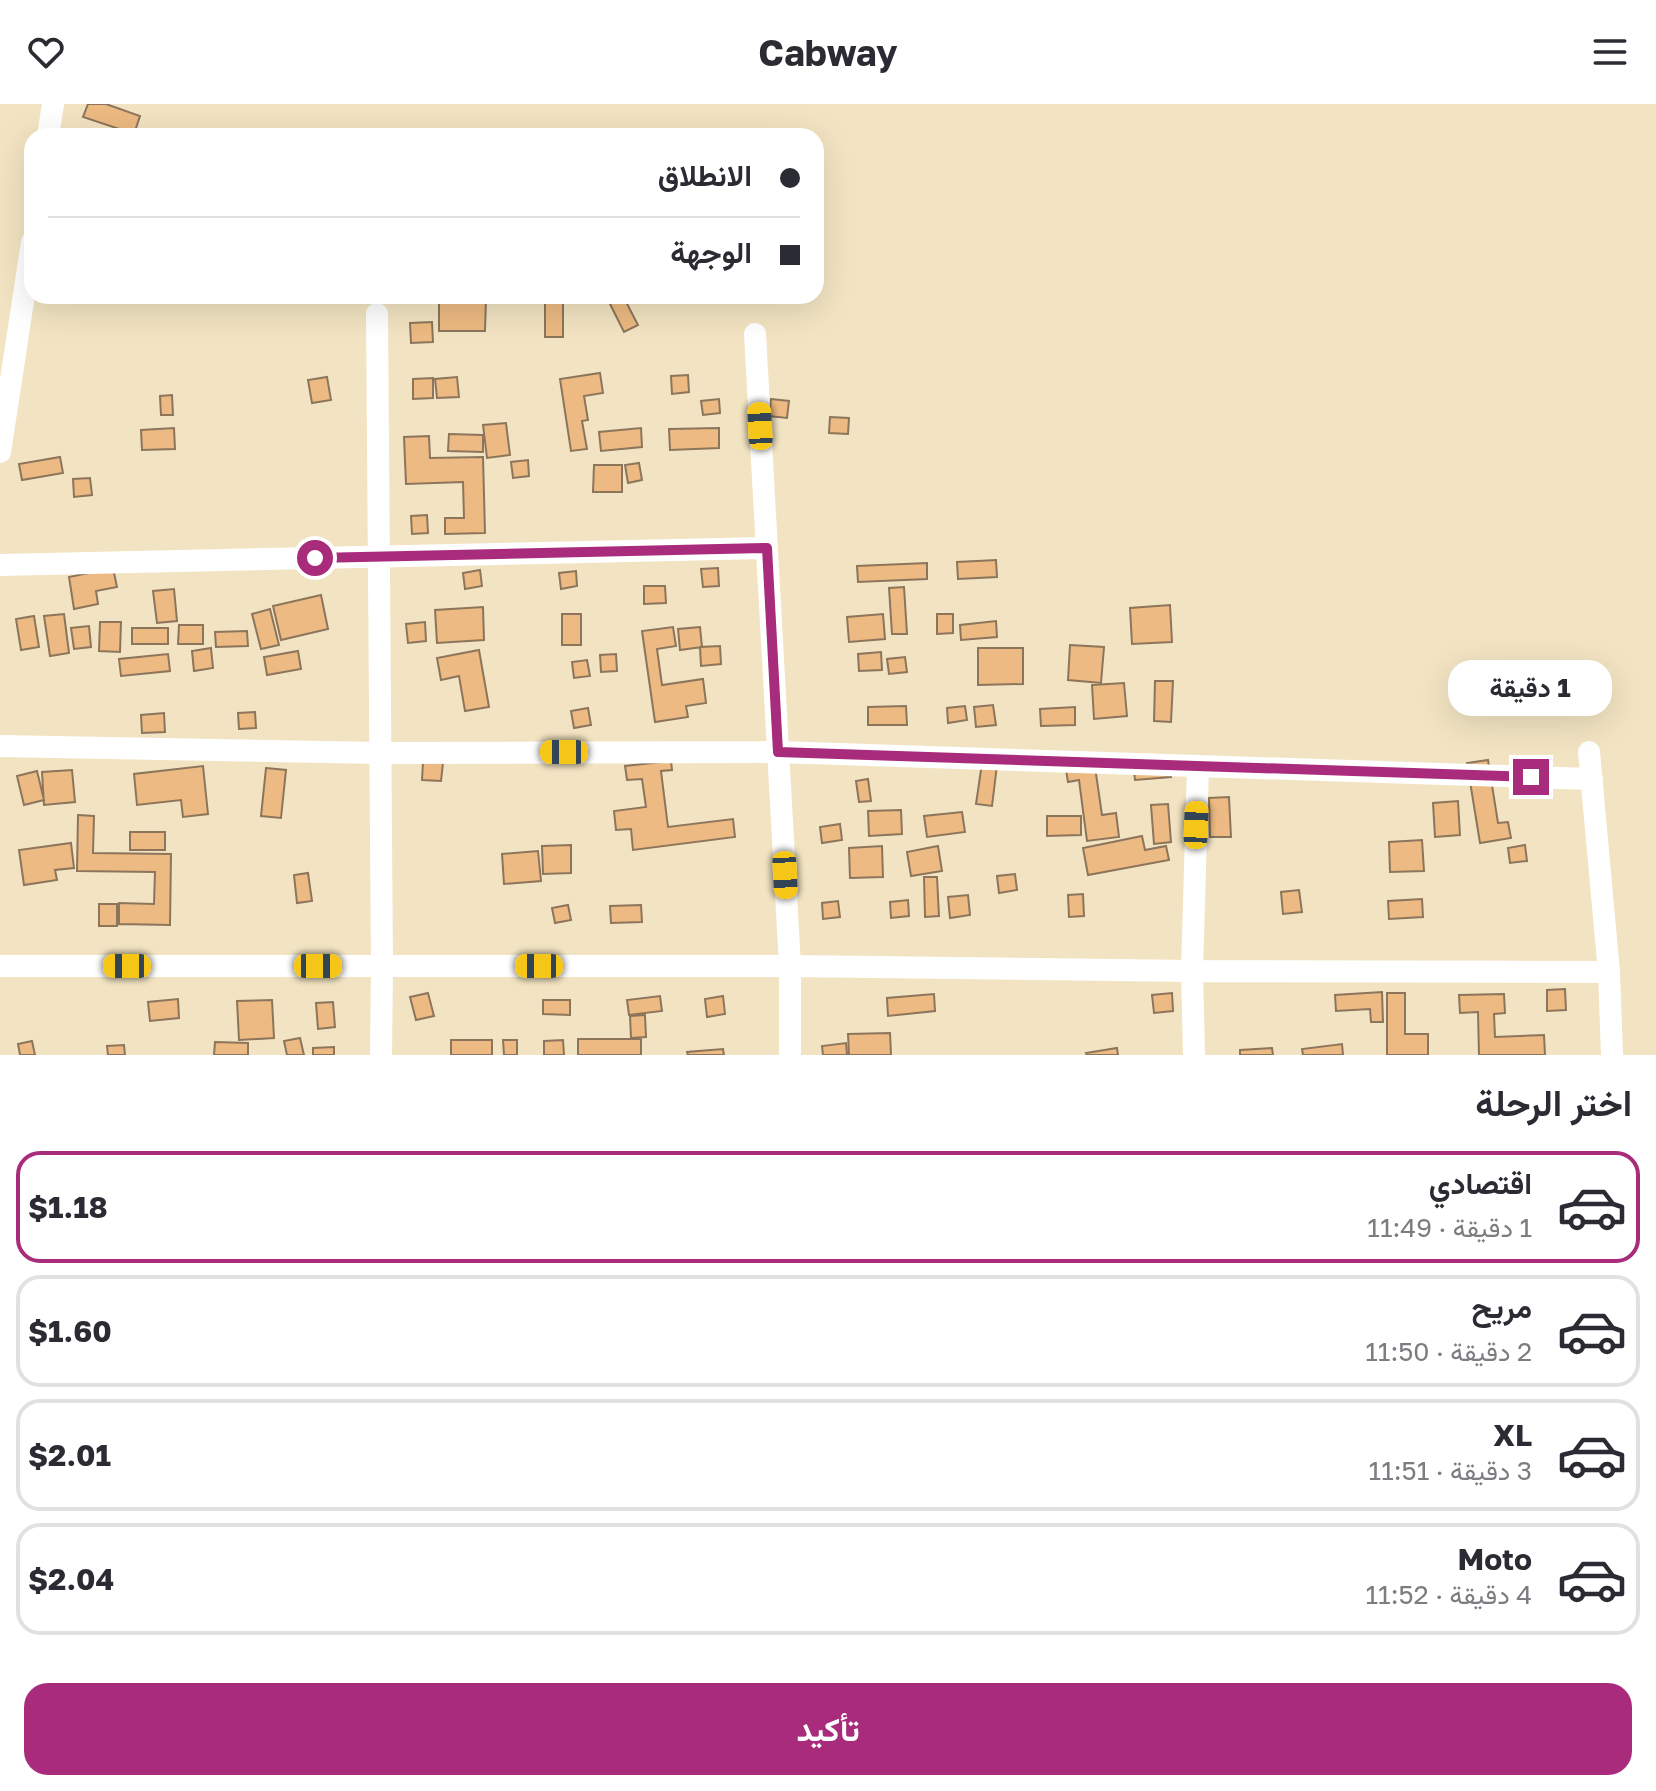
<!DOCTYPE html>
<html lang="ar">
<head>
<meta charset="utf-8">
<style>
	body { margin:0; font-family:"Golos Text",Vazirmatn,sans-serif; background:#f2f2f3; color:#2b2b33; direction:rtl; height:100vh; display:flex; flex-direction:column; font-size:30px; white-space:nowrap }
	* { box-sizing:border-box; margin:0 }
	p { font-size:26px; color:#7c7c81 }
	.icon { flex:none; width:44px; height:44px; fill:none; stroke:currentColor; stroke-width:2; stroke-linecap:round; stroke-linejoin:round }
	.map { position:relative; height:951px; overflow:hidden; direction:ltr }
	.side { display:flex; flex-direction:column; background:#fff; flex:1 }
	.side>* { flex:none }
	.guide { position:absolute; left:24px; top:24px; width:800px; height:176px; border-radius:24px; box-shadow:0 8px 32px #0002; direction:rtl; display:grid; align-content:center; height:176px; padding:0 24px; background:#fff }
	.end { position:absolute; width:36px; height:36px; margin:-18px; border:10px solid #a92b7b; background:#fff; box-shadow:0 0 0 4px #fff }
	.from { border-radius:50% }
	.bubble { position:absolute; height:56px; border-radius:24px; background:#fff; box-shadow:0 8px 32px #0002; font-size:26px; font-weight:700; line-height:56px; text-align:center; direction:rtl }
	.car { position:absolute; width:24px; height:48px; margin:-24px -12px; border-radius:10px; box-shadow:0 0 6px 2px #0007; background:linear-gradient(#f5c518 24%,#345 0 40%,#f5c518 0 76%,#345 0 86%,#f5c518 0) }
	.guide b { display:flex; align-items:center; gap:28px; height:76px; font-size:30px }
	.guide b+b { border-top:2px solid #e1e1e2 }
	.guide i { width:20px; height:20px; background:#2b2b33 }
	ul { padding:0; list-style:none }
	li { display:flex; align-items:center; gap:24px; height:112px; margin:0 16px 12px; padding:0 8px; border:4px solid #e1e1e2; border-radius:24px }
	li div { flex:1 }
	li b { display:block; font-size:30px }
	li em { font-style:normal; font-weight:700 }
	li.on { border-color:#a92b7b }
	li>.icon { width:72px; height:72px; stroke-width:1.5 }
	h2 { padding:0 24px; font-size:36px; line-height:96px }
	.button { display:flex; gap:16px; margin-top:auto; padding:16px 24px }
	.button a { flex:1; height:92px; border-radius:24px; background:#a92b7b; color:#fff; font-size:32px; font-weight:700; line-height:92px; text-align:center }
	header { display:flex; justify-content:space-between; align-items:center; height:104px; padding:0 24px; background:#fff; font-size:36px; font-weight:700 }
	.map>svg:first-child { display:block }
	.building { fill:#ecba82; stroke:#8d755c; stroke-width:2 }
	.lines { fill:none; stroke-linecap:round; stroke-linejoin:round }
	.minor { stroke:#fff; stroke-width:22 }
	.route { stroke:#a92b7b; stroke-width:10 }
</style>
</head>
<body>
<header><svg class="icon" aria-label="menu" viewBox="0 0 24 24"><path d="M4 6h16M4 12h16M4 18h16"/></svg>Cabway<svg class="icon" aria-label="heart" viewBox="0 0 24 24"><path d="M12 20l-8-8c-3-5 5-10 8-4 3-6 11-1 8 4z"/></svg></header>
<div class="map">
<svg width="1656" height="951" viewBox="0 0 1656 951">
	<rect width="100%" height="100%" fill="#f2e4c2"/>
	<path class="building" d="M 88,0 L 106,0 L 140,12 L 134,30 L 83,13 Z
		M 606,192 L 623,192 L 638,221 L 624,228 Z
		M 545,193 L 563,193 L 563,233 L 545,233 Z
		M 439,194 L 486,195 L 485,227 L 439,227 Z
		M 432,218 L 433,238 L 411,239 L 410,219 Z
		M 600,269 L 603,289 L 584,292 L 588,316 L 582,317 L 587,345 L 571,347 L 560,275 Z
		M 688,271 L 689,288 L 672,290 L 671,272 Z
		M 327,273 L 331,296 L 312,299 L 308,276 Z
		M 457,273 L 459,293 L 437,294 L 435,275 Z
		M 433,274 L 433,294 L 413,295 L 413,275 Z
		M 172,291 L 173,311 L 161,311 L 160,292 Z
		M 719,295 L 720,309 L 703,311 L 701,297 Z
		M 771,295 L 789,297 L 787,314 L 769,312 Z
		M 830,313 L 849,314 L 848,330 L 829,329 Z
		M 506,319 L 510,351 L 487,354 L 483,321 Z
		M 174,324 L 175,345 L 142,346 L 141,326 Z
		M 641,324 L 642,343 L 601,347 L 599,328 Z
		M 719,324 L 719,344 L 670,346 L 669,325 Z
		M 449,330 L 483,331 L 483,348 L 448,347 Z
		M 429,332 L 430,354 L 483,353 L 485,429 L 445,430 L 445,414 L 464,414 L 463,378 L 406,380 L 404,333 Z
		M 60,353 L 63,369 L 22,376 L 19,360 Z
		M 528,356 L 529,372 L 513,374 L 511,358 Z
		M 639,359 L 642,376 L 628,379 L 625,361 Z
		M 594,361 L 622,361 L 622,388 L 593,388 Z
		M 90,374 L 92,391 L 74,393 L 73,375 Z
		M 427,411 L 428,429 L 412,430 L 411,412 Z
		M 996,456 L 997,473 L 958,475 L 957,458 Z
		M 927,459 L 927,475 L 858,478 L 857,462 Z
		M 113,464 L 117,483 L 96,487 L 98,500 L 74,505 L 69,473 Z
		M 718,464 L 719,482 L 703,483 L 701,465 Z
		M 480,466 L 482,482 L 465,485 L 463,469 Z
		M 576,467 L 577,482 L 561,485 L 559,469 Z
		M 644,482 L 665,482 L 666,499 L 644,500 Z
		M 904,483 L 907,530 L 892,530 L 889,484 Z
		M 174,485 L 177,517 L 157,519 L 153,487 Z
		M 321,491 L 328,525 L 281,536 L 273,502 Z
		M 1170,501 L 1172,538 L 1132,540 L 1130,504 Z
		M 483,503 L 484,536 L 437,539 L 435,506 Z
		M 270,505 L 279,541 L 261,545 L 252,510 Z
		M 64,510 L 69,549 L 50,552 L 44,512 Z
		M 562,510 L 581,510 L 581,541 L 562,541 Z
		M 883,510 L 885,535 L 849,538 L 847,513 Z
		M 937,510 L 953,510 L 953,529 L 937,530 Z
		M 34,512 L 39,543 L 21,546 L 16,515 Z
		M 996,517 L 997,533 L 961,536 L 960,521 Z
		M 100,518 L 121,518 L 120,548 L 99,547 Z
		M 425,518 L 426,537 L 408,539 L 406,520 Z
		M 179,521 L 203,521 L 203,540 L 178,540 Z
		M 89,522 L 91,543 L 74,545 L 71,524 Z
		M 673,523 L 676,542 L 657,545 L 662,581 L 703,575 L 706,599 L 686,602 L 688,613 L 655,618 L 642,527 Z
		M 700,523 L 702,543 L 680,546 L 678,525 Z
		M 132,524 L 168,524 L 168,540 L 132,540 Z
		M 247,527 L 248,542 L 216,543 L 215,528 Z
		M 1070,541 L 1104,543 L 1101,579 L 1068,576 Z
		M 720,542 L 721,560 L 701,562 L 700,543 Z
		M 211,544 L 213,564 L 194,567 L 192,547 Z
		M 978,544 L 1023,544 L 1023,580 L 978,581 Z
		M 479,546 L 489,603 L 465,607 L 459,572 L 441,576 L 437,554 Z
		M 298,547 L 301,565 L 267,571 L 264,553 Z
		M 881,548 L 882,566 L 859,567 L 858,550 Z
		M 168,550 L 170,567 L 121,572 L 119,555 Z
		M 616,550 L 617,567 L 601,568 L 600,551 Z
		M 905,553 L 907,568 L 889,570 L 887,555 Z
		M 587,556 L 590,572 L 574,574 L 572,558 Z
		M 1155,577 L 1173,577 L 1171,618 L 1154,617 Z
		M 1124,579 L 1127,612 L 1094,615 L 1092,581 Z
		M 993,601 L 996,621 L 976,623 L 974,603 Z
		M 906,602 L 907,621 L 868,621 L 868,603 Z
		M 965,602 L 967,616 L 948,619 L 947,604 Z
		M 1075,603 L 1075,621 L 1041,622 L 1040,605 Z
		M 588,604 L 591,621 L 574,624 L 571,607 Z
		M 255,608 L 256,624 L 239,625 L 238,609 Z
		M 164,609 L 165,628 L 142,629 L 141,611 Z
		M 1169,655 L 1171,673 L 1135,676 L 1133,659 Z
		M 1094,656 L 1102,711 L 1116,709 L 1119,733 L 1087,737 L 1079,676 L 1068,678 L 1065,660 Z
		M 1488,656 L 1498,719 L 1508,718 L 1511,734 L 1480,739 L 1467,659 Z
		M 671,657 L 672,666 L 661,667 L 668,723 L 733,715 L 735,733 L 633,746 L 631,725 L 616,726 L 614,707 L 646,703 L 642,675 L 627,676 L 625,662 Z
		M 423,658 L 443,659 L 441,677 L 422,676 Z
		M 982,659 L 997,661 L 992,702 L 976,700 Z
		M 203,662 L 208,710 L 183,713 L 181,696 L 137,701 L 134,670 Z
		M 266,664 L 286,666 L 281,714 L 261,712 Z
		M 72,666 L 75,698 L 44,701 L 42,668 Z
		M 37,667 L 44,696 L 24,701 L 17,672 Z
		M 868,675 L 871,697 L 859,698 L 856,677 Z
		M 1229,693 L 1231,733 L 1210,733 L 1209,694 Z
		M 1458,697 L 1460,731 L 1435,733 L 1433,699 Z
		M 1168,700 L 1171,738 L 1154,740 L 1151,701 Z
		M 901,706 L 902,730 L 869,732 L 868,707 Z
		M 962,708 L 965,728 L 927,733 L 924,712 Z
		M 78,711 L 94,712 L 93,749 L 171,750 L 170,821 L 119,820 L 119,799 L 154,800 L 155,768 L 77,767 Z
		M 1047,712 L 1081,712 L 1081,731 L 1047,732 Z
		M 840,720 L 842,736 L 822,739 L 820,723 Z
		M 130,728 L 165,728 L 165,746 L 130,746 Z
		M 1142,732 L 1145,746 L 1166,742 L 1169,756 L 1088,771 L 1083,744 Z
		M 1422,736 L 1424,767 L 1390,768 L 1389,738 Z
		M 71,739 L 74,764 L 55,766 L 57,776 L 24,781 L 19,746 Z
		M 571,741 L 571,769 L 543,770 L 542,742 Z
		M 1525,741 L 1527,757 L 1510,759 L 1508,744 Z
		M 882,742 L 883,773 L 850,774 L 849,744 Z
		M 938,742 L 942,767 L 911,772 L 907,748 Z
		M 538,747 L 541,777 L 504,780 L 502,750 Z
		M 308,769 L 312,797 L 297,799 L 294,771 Z
		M 1015,770 L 1017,786 L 999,789 L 997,772 Z
		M 924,773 L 937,773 L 939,812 L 925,813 Z
		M 1299,786 L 1302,808 L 1283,810 L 1281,788 Z
		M 1083,790 L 1084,812 L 1069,813 L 1068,791 Z
		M 968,791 L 970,811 L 950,814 L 948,793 Z
		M 1422,795 L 1423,813 L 1389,815 L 1388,797 Z
		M 908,796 L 909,812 L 891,814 L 890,798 Z
		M 838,797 L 840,813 L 823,815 L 822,799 Z
		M 99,800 L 117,800 L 117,822 L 99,822 Z
		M 568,801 L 571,816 L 555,819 L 552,804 Z
		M 641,801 L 642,818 L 611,819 L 610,802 Z
		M 1565,885 L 1566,906 L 1547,907 L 1547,886 Z
		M 1382,888 L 1383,918 L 1371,918 L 1370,905 L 1336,907 L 1335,891 Z
		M 428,889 L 434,912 L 416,916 L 410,893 Z
		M 1172,889 L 1173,907 L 1154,909 L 1152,891 Z
		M 1387,889 L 1405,889 L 1405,930 L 1428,930 L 1428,951 L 1387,951 Z
		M 934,890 L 935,907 L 888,912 L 887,894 Z
		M 1504,890 L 1505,909 L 1494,910 L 1495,933 L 1544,931 L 1545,951 L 1479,951 L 1478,908 L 1460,909 L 1459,891 Z
		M 660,892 L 662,907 L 629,911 L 627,896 Z
		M 723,892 L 725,910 L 707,913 L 705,895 Z
		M 178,895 L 179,914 L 150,917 L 148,898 Z
		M 272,896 L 274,934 L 239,936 L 237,897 Z
		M 543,896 L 570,896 L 570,911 L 543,910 Z
		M 333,898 L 335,923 L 318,925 L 316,899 Z
		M 645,911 L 646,933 L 631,934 L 630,912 Z
		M 890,929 L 891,951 L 849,951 L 848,930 Z
		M 300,934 L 304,951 L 287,951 L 284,937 Z
		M 578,935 L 641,935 L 641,951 L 578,951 Z
		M 451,936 L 492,936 L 492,951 L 451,951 Z
		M 503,936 L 517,936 L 517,951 L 504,951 Z
		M 563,936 L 564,951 L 544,951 L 544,937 Z
		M 32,937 L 35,951 L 20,951 L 18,940 Z
		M 215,938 L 248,939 L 248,951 L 214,951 Z
		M 846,939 L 847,951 L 823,951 L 822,942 Z
		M 1342,940 L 1343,951 L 1303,951 L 1302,945 Z
		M 124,941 L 125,951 L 108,951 L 107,942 Z
		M 334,943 L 334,951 L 313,951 L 313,944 Z
		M 1117,944 L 1118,951 L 1087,951 L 1086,949 Z
		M 1272,944 L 1273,951 L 1240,951 L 1240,946 Z
		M 723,945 L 724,951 L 688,951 L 687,948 Z"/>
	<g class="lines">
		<path class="minor" d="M 48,32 L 53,0
			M 377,210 L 382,862 L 381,951
			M 755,230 L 790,862 L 790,951
			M 0,348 L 32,138
			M 0,461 L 767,444
			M 0,642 L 380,649 L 778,648 L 1592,675
			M 1589,648 L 1609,868 L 1612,951
			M 0,862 L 790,862 L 1192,867 L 1609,868
			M 1194,951 L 1192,867 L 1198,662"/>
	</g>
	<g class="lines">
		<path class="route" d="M 315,454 L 767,444 L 778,648 L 1531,673"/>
	</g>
</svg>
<i class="end from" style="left:315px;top:454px"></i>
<i class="end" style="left:1531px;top:673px"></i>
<div class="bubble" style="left:1448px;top:556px;width:164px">1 دقيقة</div>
<i class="car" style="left:760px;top:322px;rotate:357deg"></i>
<i class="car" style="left:564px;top:648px;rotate:270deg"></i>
<i class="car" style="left:1196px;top:721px;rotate:2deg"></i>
<i class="car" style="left:785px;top:771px;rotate:177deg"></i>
<i class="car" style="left:127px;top:862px;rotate:270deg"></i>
<i class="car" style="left:318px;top:862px;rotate:90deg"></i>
<i class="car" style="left:539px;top:862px;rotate:270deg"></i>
<div class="guide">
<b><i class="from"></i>الانطلاق</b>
<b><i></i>الوجهة</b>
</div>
</div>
<section class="side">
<h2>اختر الرحلة</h2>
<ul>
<li class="on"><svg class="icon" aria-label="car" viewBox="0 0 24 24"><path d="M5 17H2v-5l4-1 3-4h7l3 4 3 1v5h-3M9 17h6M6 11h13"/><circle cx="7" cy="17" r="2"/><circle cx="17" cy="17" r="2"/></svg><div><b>اقتصادي</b><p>1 دقيقة · 11:49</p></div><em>$1.18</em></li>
<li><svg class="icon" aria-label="car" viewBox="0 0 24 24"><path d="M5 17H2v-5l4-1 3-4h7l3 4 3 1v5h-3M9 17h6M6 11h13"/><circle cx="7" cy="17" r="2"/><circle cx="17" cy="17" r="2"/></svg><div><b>مريح</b><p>2 دقيقة · 11:50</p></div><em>$1.60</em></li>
<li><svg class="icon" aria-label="car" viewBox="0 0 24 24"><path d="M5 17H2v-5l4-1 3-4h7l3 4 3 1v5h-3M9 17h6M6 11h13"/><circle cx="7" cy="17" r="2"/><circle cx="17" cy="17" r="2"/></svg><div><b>XL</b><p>3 دقيقة · 11:51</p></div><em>$2.01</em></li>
<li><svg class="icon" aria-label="car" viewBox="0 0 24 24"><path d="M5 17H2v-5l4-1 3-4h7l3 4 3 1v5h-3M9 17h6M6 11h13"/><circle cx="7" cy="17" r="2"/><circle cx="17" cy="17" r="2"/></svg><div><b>Moto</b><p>4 دقيقة · 11:52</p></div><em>$2.04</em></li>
</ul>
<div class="button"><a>تأكيد</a></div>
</section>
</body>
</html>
